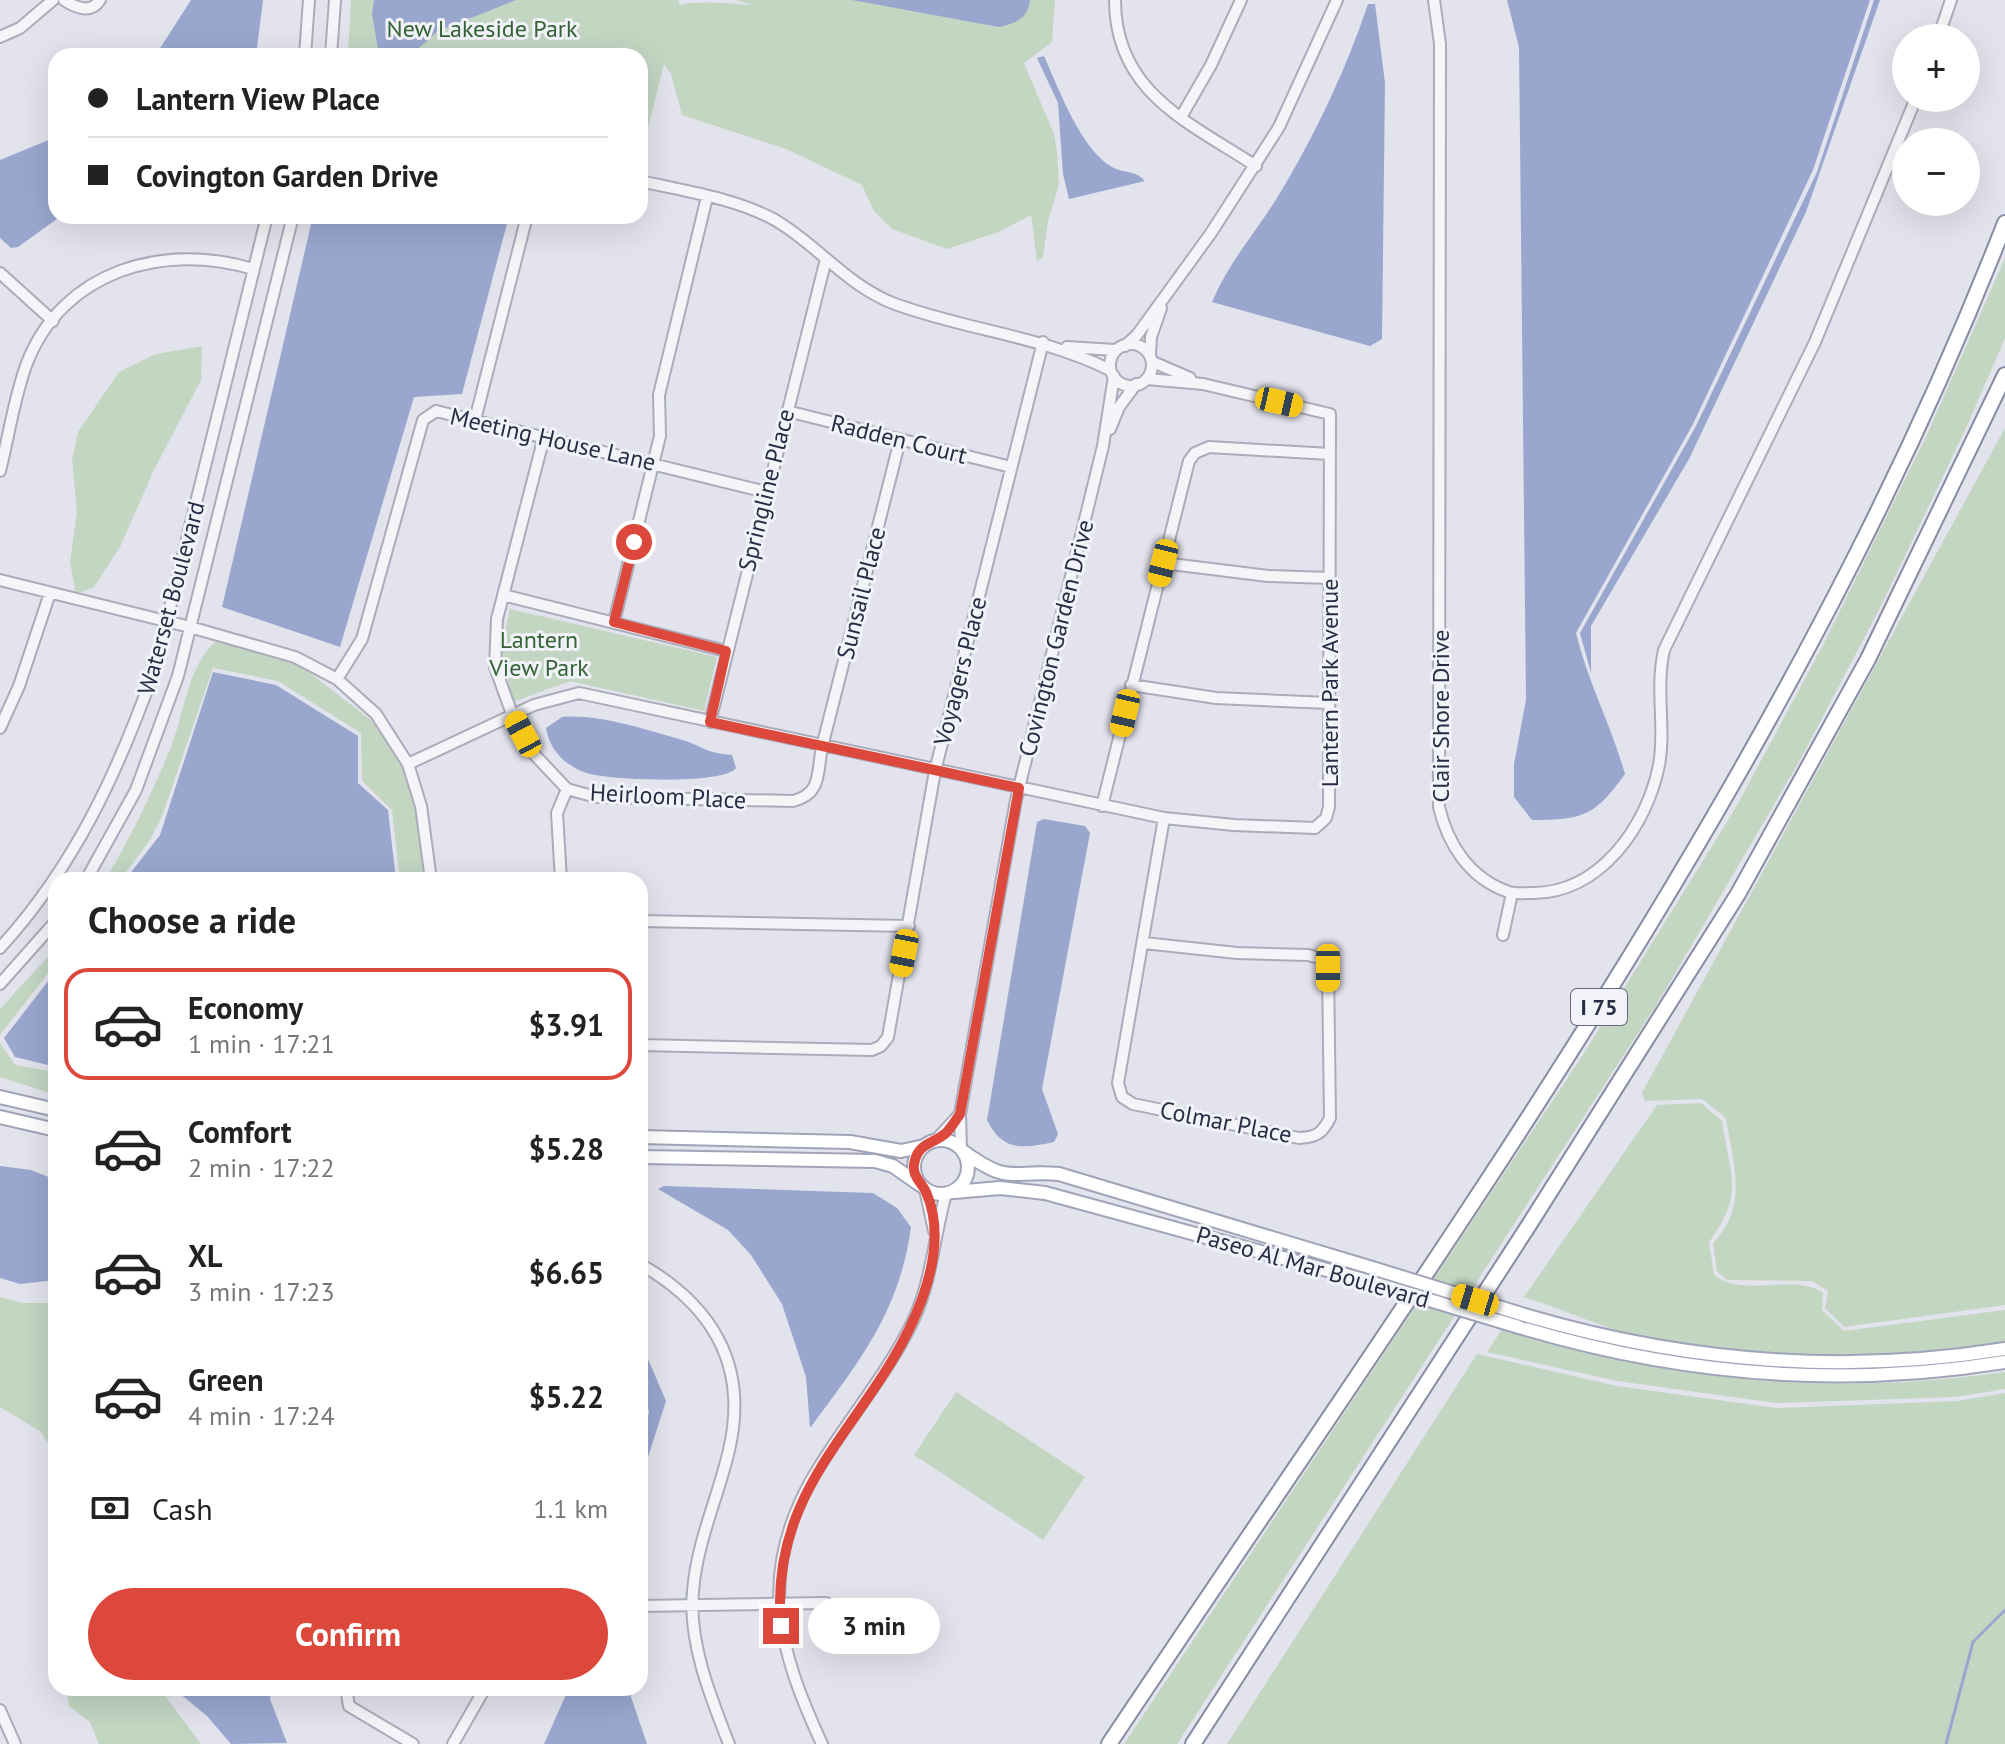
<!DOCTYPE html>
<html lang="en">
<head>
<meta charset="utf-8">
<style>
	body { margin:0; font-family:"PT Sans",sans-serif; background:#f2f2f2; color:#222; height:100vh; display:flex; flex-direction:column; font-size:30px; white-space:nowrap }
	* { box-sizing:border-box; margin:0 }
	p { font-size:26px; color:#767676 }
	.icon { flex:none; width:44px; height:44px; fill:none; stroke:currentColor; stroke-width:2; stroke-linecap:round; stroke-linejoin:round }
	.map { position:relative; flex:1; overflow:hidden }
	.details { position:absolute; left:48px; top:872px; width:600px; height:824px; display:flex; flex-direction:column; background:#fff; border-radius:24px; box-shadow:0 8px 32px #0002 }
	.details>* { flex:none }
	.top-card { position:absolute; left:48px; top:48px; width:600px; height:176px; border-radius:24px; box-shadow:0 8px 32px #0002; display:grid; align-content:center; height:176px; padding:0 40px; background:#fff }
	.fabs { position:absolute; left:1892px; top:24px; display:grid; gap:16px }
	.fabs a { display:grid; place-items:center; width:88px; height:88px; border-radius:50%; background:#fff; box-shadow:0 8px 32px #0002; font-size:40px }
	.end { position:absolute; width:36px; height:36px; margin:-18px; border:10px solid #dc483b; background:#fff; box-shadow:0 0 0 4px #fff }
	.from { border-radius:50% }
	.bubble { position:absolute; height:56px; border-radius:28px; background:#fff; box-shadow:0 8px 32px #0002; font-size:26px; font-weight:800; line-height:56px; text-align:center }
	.car { position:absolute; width:24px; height:48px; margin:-24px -12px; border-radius:10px; box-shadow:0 0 6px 2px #0007; background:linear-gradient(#f5c518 24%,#345 0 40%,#f5c518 0 76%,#345 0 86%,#f5c518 0) }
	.top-card b { display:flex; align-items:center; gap:28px; height:76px; font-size:30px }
	.top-card b+b { border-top:2px solid #e0e0e0 }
	.top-card i { width:20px; height:20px; background:#222 }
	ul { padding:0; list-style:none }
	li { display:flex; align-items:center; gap:24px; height:112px; margin:0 16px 12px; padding:0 24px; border:4px solid transparent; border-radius:24px }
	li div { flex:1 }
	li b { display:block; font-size:30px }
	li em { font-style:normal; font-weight:800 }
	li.active { border-color:#dc483b }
	li>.icon { width:72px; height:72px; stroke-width:1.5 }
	h2 { padding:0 40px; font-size:36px; line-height:96px }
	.pay { display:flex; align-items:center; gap:20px; height:88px; padding:0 40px; font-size:30px }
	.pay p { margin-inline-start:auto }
	.button { display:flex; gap:16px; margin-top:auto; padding:16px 40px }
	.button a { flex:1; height:92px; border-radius:48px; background:#dc483b; color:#fff; font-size:32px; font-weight:800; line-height:92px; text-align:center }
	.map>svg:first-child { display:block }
	.green { fill:#c2d6c2 }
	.water { fill:#99a7cf }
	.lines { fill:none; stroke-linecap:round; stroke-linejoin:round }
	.stream { stroke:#99a7cf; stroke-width:3 }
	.minor-casing { stroke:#aaacba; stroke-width:14 }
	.major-casing { stroke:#a0a4b9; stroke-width:16 }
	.highway-casing { stroke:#878ca4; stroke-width:18 }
	.minor { stroke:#f5f5f9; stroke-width:10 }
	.major { stroke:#fff; stroke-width:12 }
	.highway { stroke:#fff; stroke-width:14 }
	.major-bridge-casing { stroke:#a0a4b9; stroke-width:16; stroke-linecap:butt }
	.major-bridge { stroke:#fff; stroke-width:12 }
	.route { stroke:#dc483b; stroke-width:10 }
	.labels { text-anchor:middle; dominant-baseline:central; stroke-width:6; stroke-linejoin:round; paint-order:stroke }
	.shield { fill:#f2f3f8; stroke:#65687b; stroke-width:2 }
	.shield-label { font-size:22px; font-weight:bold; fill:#282c45 }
	.park-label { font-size:24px; fill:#346335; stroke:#f2f3f8 }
	.street-label { font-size:24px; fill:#282c45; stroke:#f2f3f8 }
</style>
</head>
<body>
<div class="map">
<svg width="2005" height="1744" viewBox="0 0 2005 1744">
	<rect width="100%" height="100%" fill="#e2e3ec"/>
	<path class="green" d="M 351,0 L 679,0 L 679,5 C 700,0 730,4 753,5 L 736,0 L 1055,0 L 1052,42 L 1024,63 L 1054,134 L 1057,152 L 1059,184 L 1048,221 L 1043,257 L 1037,261 L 1031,215 L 998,232 L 947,249 L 892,229 L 874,211 L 862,185 L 786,149 L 682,115 L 671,74 L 664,64 L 640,160 L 640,56 L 348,56 Z
		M 2005,258 L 2005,338 L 1967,426 L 1882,604 L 1799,762 L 1660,999 L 1177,1744 L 1124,1744 L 1581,1058 L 1735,809 L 1822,647 L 1926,437 Z
		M 202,346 L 201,380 L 154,470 L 120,547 L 94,587 L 76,594 L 70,562 L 77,512 L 72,460 L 78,432 L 119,372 L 156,354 Z
		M 2005,428 L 2005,1305 L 1844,1327 L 1825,1308 L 1828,1291 L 1812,1281 L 1727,1280 L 1717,1272 L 1713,1243 C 1749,1206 1733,1164 1726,1118 L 1702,1099 L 1645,1101 L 1642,1093 Z
		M 510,609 L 717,657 L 704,711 L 570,681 L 513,702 L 501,652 Z
		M 217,640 L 301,666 L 376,724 L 405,771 L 417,807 L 426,880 L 400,880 L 392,810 L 362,781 L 361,733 L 278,681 L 213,668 L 162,816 L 150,840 L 120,880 L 105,880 C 130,839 150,797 169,752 C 185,715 186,667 217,640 Z
		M 56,948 L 56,963 L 0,1035 L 0,1009 Z
		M 0,1043 L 15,1065 L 56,1072 L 56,1095 L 0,1077 Z
		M 1701,1103 L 1722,1121 C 1730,1176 1745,1193 1709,1242 L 1714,1275 C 1745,1299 1791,1272 1823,1293 L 1822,1310 L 1844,1331 L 2005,1310 L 2005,1344 C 1885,1358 1764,1365 1645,1338 C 1604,1329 1566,1310 1524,1297 L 1657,1105 Z
		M 0,1297 L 23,1303 L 56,1303 L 56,1455 L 40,1431 L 0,1407 Z
		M 1503,1328 C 1677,1381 1824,1397 2005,1372 L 2005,1389 L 1956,1397 L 1776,1403 L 1617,1381 L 1487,1352 Z
		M 1477,1354 L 1617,1386 L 1776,1408 L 1957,1401 L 2005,1393 L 2005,1744 L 1227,1744 Z
		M 956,1392 L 1085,1477 L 1043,1540 L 914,1455 Z
		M 66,1688 L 159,1688 L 201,1744 L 99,1744 L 90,1722 L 69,1706 Z"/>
	<path class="water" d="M 191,0 L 263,0 L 256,56 L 155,56 Z
		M 374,0 L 516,0 L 438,31 L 411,55 L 391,56 L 378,49 L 372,14 Z
		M 852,0 L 1030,0 C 1028,19 1016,23 999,27 Z
		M 1507,0 L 1870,0 L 1813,170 L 1693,424 L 1576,633 C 1588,682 1611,725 1625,774 C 1595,816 1583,820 1532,820 L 1514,797 L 1514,764 L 1526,700 L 1519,47 Z
		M 1874,0 L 1880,0 L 1806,212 L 1689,459 L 1591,626 L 1591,673 L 1580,633 L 1696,426 L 1817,172 Z
		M 1368,4 L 1375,4 L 1385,83 L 1382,339 L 1370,346 L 1212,302 C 1230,259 1260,228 1283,188 C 1317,131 1347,67 1368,4 Z
		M 1044,56 C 1058,87 1081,150 1112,167 C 1124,174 1134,169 1145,181 L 1069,199 L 1063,174 L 1058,103 L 1037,58 Z
		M 56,137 L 56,216 L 61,216 L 18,247 L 11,248 L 0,238 L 0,160 Z
		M 313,216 L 509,216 L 462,394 L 414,397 L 340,647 L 222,607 Z
		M 213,672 L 276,685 L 358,736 L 358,783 L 388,810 L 396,880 L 125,880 L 160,835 Z
		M 562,717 C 599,714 643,729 679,739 C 702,745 703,753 732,755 L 736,768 C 724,785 612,780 590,774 C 568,768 549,751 546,728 Z
		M 1044,819 L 1085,826 L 1090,833 L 1042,1089 L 1058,1134 L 1054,1142 C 1022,1149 1002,1151 987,1120 L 1037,822 Z
		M 56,971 L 56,1067 L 15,1057 L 4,1038 Z
		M 0,1166 L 31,1170 L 56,1180 L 56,1280 L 20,1284 L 0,1278 Z
		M 664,1186 L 873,1193 L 897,1208 L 911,1227 C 900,1311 859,1362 810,1428 L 806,1377 L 782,1304 L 751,1255 L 728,1230 L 658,1189 Z
		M 640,1351 L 648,1359 L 666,1401 L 640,1482 L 640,1421 L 649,1414 L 644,1382 L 640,1379 Z
		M 173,1688 L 271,1688 L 270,1699 L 287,1743 L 231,1744 L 207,1716 Z
		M 569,1688 L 628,1688 L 647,1744 L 544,1744 Z"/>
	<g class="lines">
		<path class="stream" d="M 1946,1744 L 1973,1642 L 2005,1610"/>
		<g class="minor-casing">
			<path id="minor" d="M 64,0 C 76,8 91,14 100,0
				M 1115,0 C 1115,92 1188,122 1256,166
				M 1434,0 L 1440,44 L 1439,807 C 1448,845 1470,879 1509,892 C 1516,894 1525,893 1533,893 C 1600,893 1647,826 1659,765 C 1666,728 1655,690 1664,650 L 1815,342 L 1916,98
				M 0,37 L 20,28 L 53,0
				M 1938,38 L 1951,0
				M 305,56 L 309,0
				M 331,56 L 335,0
				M 1181,117 L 1211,65 L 1241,0
				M 640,181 C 684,191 735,198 775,220 C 818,245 847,286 895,304 C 966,330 1042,336 1110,370
				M 0,273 L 53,321
				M1110 365a21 21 0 1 1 42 0a21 21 0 1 1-42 0Z
				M 1125,346 L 1137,335 L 1211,233 L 1279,127 L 1337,0
				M 1067,347 L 1115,350
				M 1150,355 L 1151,337 L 1161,308
				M 1153,362 L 1190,378
				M 787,411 L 1011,467
				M 475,420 L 527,216
				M 1110,429 L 1119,407 L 1136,384
				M 544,437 L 497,619 L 495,667 L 512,714 L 534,754 L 567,789 L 596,797 L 793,801 C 822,794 817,772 822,747 L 900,440
				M 0,471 C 9,436 14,397 27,363 C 63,270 165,242 253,269
				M 1163,563 L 1268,576 L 1329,578
				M 0,580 L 190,627 L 295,657 L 337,679 L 376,714 L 408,764 L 421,806 L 431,880
				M 503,595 L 726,651
				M 614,622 L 660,436 L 659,395 L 707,197
				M 337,679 L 362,639 L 423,420 L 436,411 L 766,492
				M 1131,685 L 1216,698 L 1329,703
				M 710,722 L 826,259
				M 0,728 L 19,686 L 50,593
				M 408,764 L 534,705 L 579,693 L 1164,818 L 1234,825 L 1315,828 L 1326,818 L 1329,807 L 1330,414 L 1203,384 L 1147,379
				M 1102,806 L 1189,461 L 1195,453 L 1209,447 L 1330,454
				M 86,880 L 136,790 L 178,676 L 293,216
				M 561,880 L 557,813 L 567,789
				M 640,921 L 909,926
				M 1503,935 L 1512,893
				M 1144,943 L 1237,953 L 1308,955 L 1323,959 L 1328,968 L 1330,1118 C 1322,1134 1316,1137 1299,1138 L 1133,1104 L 1122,1097 L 1118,1083 L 1164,818
				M 0,948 C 75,866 118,772 155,668 L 267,216
				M 0,984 L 56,921
				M 640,1045 L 872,1050 L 881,1046 L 888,1037 L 935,771 L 1043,342
				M 936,1140 L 959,1115
				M 961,1148 L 960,1114 L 1016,800 L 1103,446 L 1114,376
				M 925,1189 L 934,1231
				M 640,1264 C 712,1305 749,1365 729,1450 C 718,1498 697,1541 693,1591 C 688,1642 711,1698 729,1744
				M 640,1606 L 826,1603
				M 346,1688 L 349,1706 L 413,1744
				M 0,1710 L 15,1744
				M 453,1744 L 485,1688
				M 822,1744 C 778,1649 757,1574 813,1477 C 843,1426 882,1381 909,1329 C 932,1286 933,1239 946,1194"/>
		</g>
		<g class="major-casing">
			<path id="major" d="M 0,1097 L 56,1110
				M 0,1117 L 56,1130
				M 640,1137 L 850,1142 L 901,1151 L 924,1146
				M914 1167a27 27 0 1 1 54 0a27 27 0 1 1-54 0Z
				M 964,1152 C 1010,1185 1009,1170 1059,1174 L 1369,1267
				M 640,1157 L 875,1161 L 893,1166 L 920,1185
				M 954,1192 L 1000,1188 L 1045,1193 L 1360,1279
				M 1528,1316 C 1685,1362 1843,1375 2005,1349
				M 1519,1327 C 1679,1375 1839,1389 2005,1362"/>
		</g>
		<g class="highway-casing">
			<path id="highway" d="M 1109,1744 C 1435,1255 1790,775 2005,223
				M 1193,1744 L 1529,1225 L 1738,894 L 1868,659 L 2005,375"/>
		</g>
		<use href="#minor" class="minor"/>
		<use href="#major" class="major"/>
		<use href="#highway" class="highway"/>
		<g class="major-bridge-casing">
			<path id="major-bridge" d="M 1369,1267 L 1528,1316
				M 1360,1279 L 1519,1327"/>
		</g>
		<use href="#major-bridge" class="major-bridge"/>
	</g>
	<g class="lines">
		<path class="route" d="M 634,542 L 614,622 L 726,651 L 710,722 L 1019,788 L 960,1114 C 956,1120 951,1128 946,1133 C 935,1143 919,1143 915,1160 C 910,1175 921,1181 926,1192 C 941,1226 934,1266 922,1299 C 878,1420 768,1479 781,1626"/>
	</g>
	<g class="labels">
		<rect class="shield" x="1571" y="989" width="56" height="36" rx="6"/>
		<g class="shield-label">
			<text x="1599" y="1007">I 75</text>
		</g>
		<g class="park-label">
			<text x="482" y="28">New Lakeside Park</text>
			<text x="539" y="639">Lantern<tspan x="539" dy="28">View Park</tspan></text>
		</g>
		<g class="street-label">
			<text transform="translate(553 439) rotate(13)">Meeting House Lane</text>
			<text transform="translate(899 439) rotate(14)">Radden Court</text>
			<text transform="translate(766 490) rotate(-76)">Springline Place</text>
			<text transform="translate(861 593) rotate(-76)">Sunsail Place</text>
			<text transform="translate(171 598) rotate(-75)">Waterset Boulevard</text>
			<text transform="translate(1056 638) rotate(-76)">Covington Garden Drive</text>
			<text transform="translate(960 671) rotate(-76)">Voyagers Place</text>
			<text transform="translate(1329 683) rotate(-90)">Lantern Park Avenue</text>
			<text transform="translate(1440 716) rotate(-90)">Clair Shore Drive</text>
			<text transform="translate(668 796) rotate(3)">Heirloom Place</text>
			<text transform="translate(1226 1122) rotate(11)">Colmar Place</text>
			<text transform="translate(1313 1267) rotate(16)">Paseo Al Mar Boulevard</text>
		</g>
	</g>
</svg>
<div class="fabs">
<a>+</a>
<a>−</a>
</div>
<i class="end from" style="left:634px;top:542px"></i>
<i class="end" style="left:781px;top:1626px"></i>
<div class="bubble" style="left:808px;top:1598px;width:132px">3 min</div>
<i class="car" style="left:1279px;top:402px;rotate:103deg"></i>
<i class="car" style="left:1163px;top:563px;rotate:194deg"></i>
<i class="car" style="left:1125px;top:713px;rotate:193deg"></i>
<i class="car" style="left:523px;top:734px;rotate:332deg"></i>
<i class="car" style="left:904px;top:953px;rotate:191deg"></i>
<i class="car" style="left:1328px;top:968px;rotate:180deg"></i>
<i class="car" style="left:1475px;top:1300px;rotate:287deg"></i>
<div class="top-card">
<b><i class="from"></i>Lantern View Place</b>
<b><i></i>Covington Garden Drive</b>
</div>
<section class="details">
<h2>Choose a ride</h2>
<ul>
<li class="active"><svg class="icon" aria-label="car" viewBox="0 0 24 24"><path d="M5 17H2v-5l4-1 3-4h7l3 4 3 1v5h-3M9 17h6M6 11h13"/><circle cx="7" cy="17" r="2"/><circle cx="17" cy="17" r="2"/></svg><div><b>Economy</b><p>1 min · 17:21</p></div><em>$3.91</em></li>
<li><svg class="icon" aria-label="car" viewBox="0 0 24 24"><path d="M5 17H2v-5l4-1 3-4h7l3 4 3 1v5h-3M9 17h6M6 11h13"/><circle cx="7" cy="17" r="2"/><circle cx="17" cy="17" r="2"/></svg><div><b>Comfort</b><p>2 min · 17:22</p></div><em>$5.28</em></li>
<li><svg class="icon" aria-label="car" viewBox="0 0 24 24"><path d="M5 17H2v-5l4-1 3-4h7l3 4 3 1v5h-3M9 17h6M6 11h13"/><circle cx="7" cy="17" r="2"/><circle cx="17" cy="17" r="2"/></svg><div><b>XL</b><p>3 min · 17:23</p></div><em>$6.65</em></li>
<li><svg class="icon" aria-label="car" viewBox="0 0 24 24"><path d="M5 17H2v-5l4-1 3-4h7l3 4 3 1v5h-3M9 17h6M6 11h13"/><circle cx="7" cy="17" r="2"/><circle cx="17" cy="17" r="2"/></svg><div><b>Green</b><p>4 min · 17:24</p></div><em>$5.22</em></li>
</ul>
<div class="pay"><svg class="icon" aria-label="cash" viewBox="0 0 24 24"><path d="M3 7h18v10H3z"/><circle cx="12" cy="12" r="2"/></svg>Cash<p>1.1 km</p></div>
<div class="button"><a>Confirm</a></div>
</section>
</div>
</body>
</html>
